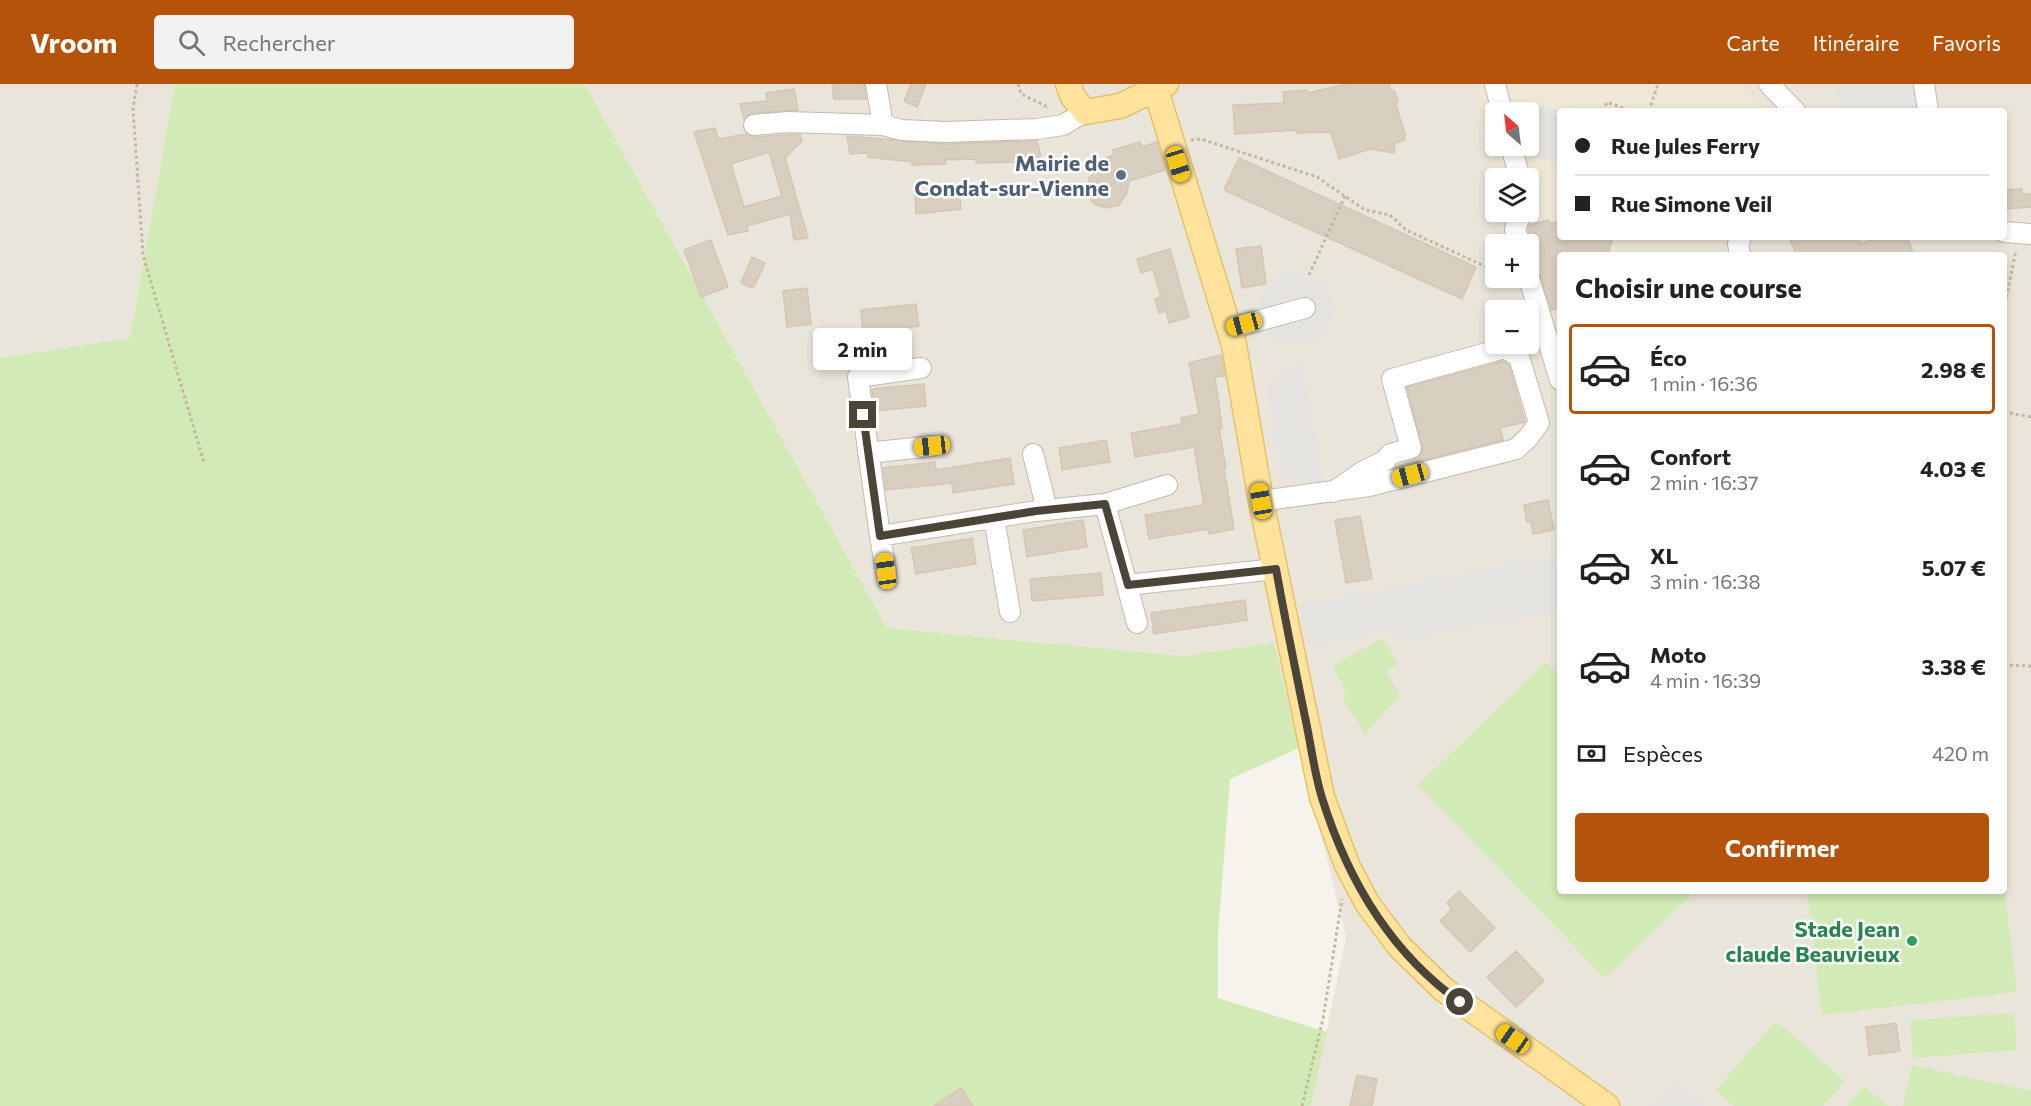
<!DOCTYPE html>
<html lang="fr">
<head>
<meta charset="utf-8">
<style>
	body { margin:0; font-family:Commissioner,sans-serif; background:#f2f2f2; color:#222; height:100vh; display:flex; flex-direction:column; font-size:22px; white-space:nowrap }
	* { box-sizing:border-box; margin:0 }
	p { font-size:20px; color:#767676 }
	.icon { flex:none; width:33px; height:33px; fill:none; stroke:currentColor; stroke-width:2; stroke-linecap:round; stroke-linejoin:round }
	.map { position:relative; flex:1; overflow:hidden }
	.sheet { position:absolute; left:1557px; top:168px; width:450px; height:642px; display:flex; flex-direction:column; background:#fff; border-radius:6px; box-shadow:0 3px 9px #0003 }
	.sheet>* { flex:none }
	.guide { position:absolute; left:1557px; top:24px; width:450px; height:132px; border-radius:6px; box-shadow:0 3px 9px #0003; display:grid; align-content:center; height:132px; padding:0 18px; background:#fff }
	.needle { width:39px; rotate:332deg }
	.controls { position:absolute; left:1485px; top:18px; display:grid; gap:12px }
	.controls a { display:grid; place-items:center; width:54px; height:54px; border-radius:6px; background:#fff; box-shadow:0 3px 9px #0003; font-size:30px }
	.end { position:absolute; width:27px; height:27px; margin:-14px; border:8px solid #4b4439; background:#fff; box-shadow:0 0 0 3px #fff }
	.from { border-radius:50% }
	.bubble { position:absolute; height:42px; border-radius:6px; background:#fff; box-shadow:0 3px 9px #0003; font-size:20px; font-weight:700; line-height:42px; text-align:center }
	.car { position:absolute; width:18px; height:36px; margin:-18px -9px; border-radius:8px; box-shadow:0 0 4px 2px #0007; background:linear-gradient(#f5c518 24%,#345 0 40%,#f5c518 0 76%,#345 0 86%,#f5c518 0) }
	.guide b { display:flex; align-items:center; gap:21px; height:57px; font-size:22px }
	.guide b+b { border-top:2px solid #e0e0e0 }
	.guide i { width:15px; height:15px; background:#222 }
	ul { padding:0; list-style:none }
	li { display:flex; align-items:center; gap:18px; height:90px; margin:0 12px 9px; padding:0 6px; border:3px solid transparent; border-radius:6px }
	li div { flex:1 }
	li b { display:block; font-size:22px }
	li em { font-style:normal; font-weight:700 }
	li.active { border-color:#b45309 }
	li>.icon { width:54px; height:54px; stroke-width:1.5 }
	h2 { padding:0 18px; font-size:27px; line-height:72px }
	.pay { display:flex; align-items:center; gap:15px; height:66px; padding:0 18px; font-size:22px }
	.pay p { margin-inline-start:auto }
	.button { display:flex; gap:12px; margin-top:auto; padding:12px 18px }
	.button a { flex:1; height:69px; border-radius:6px; background:#b45309; color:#fff; font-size:24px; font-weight:700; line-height:69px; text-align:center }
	header { display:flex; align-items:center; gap:36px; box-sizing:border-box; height:84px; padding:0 30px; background:#b45309; color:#fff }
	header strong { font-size:28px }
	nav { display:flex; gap:33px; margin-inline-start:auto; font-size:21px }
	.search { width:420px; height:54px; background:#f2f2f2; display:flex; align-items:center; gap:15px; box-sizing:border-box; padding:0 21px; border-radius:6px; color:#767676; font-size:22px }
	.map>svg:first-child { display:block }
	.residential { fill:#eae5da; fill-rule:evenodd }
	.education { fill:#efe8d6; fill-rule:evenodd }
	.green { fill:#d2eab5 }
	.parking { fill:#e5e3e0 }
	.building { fill:#d8cfc1; stroke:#d3c7b4; stroke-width:1.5; fill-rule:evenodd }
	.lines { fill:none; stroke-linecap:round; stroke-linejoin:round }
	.minor-casing { stroke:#c2bbae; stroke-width:22 }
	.major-casing { stroke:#e6c16a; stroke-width:27 }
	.path { stroke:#c4b79f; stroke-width:3; stroke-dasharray:3 3; stroke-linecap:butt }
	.minor { stroke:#fff; stroke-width:20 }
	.major { stroke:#ffe39c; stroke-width:24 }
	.route { stroke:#4b4439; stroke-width:8 }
	.service-dot { fill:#5c6f8a; stroke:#fff; stroke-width:2 }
	.leisure-dot { fill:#2e9e5b; stroke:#fff; stroke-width:2 }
	.labels { text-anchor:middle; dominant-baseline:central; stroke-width:5; stroke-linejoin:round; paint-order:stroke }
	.service-label { font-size:22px; font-weight:bold; fill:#4e5e75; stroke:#fff; text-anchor:end }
	.leisure-label { font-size:22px; font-weight:bold; fill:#27864d; stroke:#fff; text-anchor:end }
</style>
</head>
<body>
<header>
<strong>Vroom</strong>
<div class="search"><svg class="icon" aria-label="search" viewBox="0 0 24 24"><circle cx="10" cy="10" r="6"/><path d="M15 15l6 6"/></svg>Rechercher</div>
<nav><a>Carte</a><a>Itinéraire</a><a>Favoris</a></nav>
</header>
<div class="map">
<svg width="2031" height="1022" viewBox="0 0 2031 1022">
	<rect width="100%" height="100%" fill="#f6f3ec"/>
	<path class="residential" d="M 0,0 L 175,0 L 130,254 L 0,274 Z
		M 585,0 L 2031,0 L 2031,1022 L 1311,1022 L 1346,853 L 1274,560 L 1183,572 L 887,544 ZM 1560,27 L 2004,27 L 2004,153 L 1560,153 ZM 1496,28 L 1528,28 L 1528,62 L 1496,62 ZM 1496,94 L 1528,94 L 1528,128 L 1496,128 ZM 1496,160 L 1528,160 L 1528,194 L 1496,194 ZM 1560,171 L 2004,171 L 2004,807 L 1560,807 ZM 1496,226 L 1528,226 L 1528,260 L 1496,260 Z"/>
	<path class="education" d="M 1510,0 L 1740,0 L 1761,19 L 1763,27 L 1560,27 L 1560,153 L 1725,153 L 1717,171 L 1560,171 L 1560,322 L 1556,323 L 1521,194 L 1528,194 L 1528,160 L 1512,160 L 1503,128 L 1528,128 L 1528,94 L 1496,94 L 1495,97 L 1472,6 ZM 1496,28 L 1528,28 L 1528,62 L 1496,62 Z"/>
	<path class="green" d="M 175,0 L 585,0 L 887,544 L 1183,572 L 1274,559 L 1299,664 L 1230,695 L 1218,850 L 1218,914 L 1327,948 L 1311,1022 L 0,1022 L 0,274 L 130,254 Z
		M 1383,554 L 1398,580 L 1386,587 L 1400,611 L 1365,650 L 1341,611 L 1346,608 L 1332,582 Z
		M 1546,578 L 1560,592 L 1560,807 L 1695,807 L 1605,894 L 1418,701 Z
		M 2004,802 L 2017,908 L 1822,931 L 1807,807 L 2004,807 Z
		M 2014,929 L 2017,966 L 1913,974 L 1910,936 Z
		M 1776,937 L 1845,997 L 1823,1022 L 1734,1022 L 1716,1006 Z
		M 1912,981 L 2031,1007 L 2031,1022 L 1903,1022 Z
		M 1864,1002 L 1888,1022 L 1848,1022 Z"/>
	<path class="parking" d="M 1832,0 L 1935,0 L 1937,27 L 1843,27 Z
		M 1528,18 L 1562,27 L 1560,80 L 1530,71 Z
		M1259 225a37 37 0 1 1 74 0a37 37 0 1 1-74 0Z
		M 1302,275 L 1324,400 L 1283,395 L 1266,301 Z
		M 1554,471 L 1560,498 L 1560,528 L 1395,557 L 1387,546 L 1308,563 L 1298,522 Z
		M 1676,997 L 1707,1022 L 1648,1022 Z"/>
	<path class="building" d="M 832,0 L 864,0 L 866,15 L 834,15 Z
		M 911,0 L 926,0 L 917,23 L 904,17 Z
		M 1347,0 L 1390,0 L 1390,5 L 1395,8 L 1398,18 L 1395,18 L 1405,50 L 1405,56 L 1395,59 L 1394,69 L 1370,65 L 1339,75 L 1331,48 L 1297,49 L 1297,46 L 1235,50 L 1233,21 L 1284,19 L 1283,8 L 1307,6 L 1308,9 Z
		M 794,5 L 798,26 L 753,29 L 744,35 L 740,20 L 767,17 L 766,9 Z
		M 715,44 L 718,55 L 747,50 L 755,53 L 800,50 L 802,57 L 785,74 L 808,154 L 794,156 L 790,130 L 747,142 L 748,147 L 728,151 L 694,48 ZM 769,68 L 782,112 L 744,123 L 731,80 Z
		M 847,52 L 944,60 L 1037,57 L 1041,73 L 1015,75 L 1015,78 L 976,79 L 976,75 L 945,76 L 946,80 L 912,81 L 912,78 L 868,73 L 868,69 L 850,70 Z
		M 1140,58 L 1142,63 L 1157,58 L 1165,86 L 1129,97 L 1127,109 L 1119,121 L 1106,124 L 1094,120 L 1089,114 L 1087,102 L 1089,94 L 1100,82 L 1098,77 L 1114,71 L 1113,66 Z
		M 1239,74 L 1476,183 L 1462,215 L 1224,106 Z
		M 959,104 L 961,125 L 916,130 L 915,110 Z
		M 2022,105 L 2022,110 L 2031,110 L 2031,123 L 2005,125 L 2004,106 Z
		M 1549,136 L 1550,140 L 1560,137 L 1560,153 L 1613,153 L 1608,171 L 1560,171 L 1560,224 L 1551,226 L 1539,188 L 1535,182 L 1528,145 L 1530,141 Z
		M 1789,153 L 1858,153 L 1861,160 L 1879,153 L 1907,153 L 1914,171 L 1796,171 Z
		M 711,156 L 728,203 L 701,213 L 684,166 Z
		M 1261,162 L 1266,200 L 1242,204 L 1236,165 Z
		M 1170,165 L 1189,233 L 1169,239 L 1166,227 L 1159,229 L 1155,215 L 1161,213 L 1153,185 L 1141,189 L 1137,175 Z
		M 752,173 L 765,179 L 754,203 L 749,203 L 741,199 Z
		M 807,204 L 811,240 L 787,243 L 783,207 Z
		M 916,220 L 919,242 L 863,249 L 861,226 Z
		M 1221,271 L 1225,292 L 1215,293 L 1222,344 L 1219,344 L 1226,384 L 1224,384 L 1234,445 L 1209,450 L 1208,445 L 1149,455 L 1145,431 L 1204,421 L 1194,363 L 1135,373 L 1131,349 L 1182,340 L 1181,334 L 1199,330 L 1189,279 Z
		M 1503,277 L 1509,281 L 1525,338 L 1500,344 L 1503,356 L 1396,383 L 1419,373 L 1423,366 L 1407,303 Z
		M 924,300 L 926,322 L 875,327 L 872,305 Z
		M 1106,356 L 1110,378 L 1062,386 L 1059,364 Z
		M 1010,374 L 1014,400 L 953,409 L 952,399 L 886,406 L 883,384 L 935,378 L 936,386 Z
		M 1548,416 L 1554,446 L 1533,450 L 1531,437 L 1527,438 L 1524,421 Z
		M 1360,432 L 1372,495 L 1346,499 L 1335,436 Z
		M 1083,436 L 1087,463 L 1027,473 L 1023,446 Z
		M 972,454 L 976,480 L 916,490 L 911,464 Z
		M 1101,489 L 1103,511 L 1032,517 L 1030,495 Z
		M 1245,516 L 1247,536 L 1154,550 L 1151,529 Z
		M 1459,807 L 1495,844 L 1470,868 L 1440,837 L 1452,825 L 1447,819 Z
		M 1516,867 L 1544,897 L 1516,923 L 1487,893 Z
		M 1896,939 L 1900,967 L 1869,971 L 1866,943 Z
		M 1357,991 L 1377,995 L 1372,1022 L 1350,1022 Z
		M 961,1004 L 973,1022 L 934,1022 Z"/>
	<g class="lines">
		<g class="minor-casing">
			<path id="minor" d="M 876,0 L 883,41
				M 1495,0 L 1502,28
				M 1769,0 L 1795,27
				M 1924,0 L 1928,27
				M 754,41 L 788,38 L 883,41 L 902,46 L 945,48 L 1037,45 L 1063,41 L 1085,28
				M 1511,62 L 1520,94
				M 2004,148 L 2031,150
				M 1520,160 L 1515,145 L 1522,128
				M 1740,171 L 1738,160 L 1741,153
				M 1528,191 L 1560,296
				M 1229,245 L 1305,224
				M 921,284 L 858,293 L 880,452 L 1036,427 L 1105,420 L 1127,501 L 1276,485
				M 868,369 L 932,362
				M 1033,370 L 1047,426
				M 1261,417 L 1369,402 L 1516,365 L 1527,355 L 1539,339 L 1519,273 L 1505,264 L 1392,295 L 1411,364 L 1390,370 L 1386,376 L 1362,388 L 1333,408
				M 1105,420 L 1167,401
				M 994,434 L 1010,528
				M 880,452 L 886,487
				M 1127,501 L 1137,539"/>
		</g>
		<g class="major-casing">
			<path id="major" d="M 1068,0 L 1073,13 L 1085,28 L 1120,22 L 1166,0
				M 1156,6 L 1234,261 L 1261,417 L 1322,713 L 1347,781 L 1367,819 L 1399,862 L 1443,905 L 1607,1022"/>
		</g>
		<path class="path" d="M 137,0 L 133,25 L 143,171 L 204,379
			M 1018,0 L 1021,10 L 1048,23 L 1048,25
			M 1603,27 L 1607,18 L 1631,27
			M 1649,27 L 1658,0
			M 1191,56 L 1201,55 L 1317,93 L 1365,126 L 1390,131 L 1406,146 L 1493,186 L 1496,184
			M 1309,191 L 1345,112
			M 2004,225 L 2016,166
			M 2004,328 L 2031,333
			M 2004,581 L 2031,582
			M 1302,1022 L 1323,935 L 1342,815"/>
		<use href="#minor" class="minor"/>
		<use href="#major" class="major"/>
	</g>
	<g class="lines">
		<path class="route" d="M 863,331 L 880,452 L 1036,427 L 1105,420 L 1128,501 L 1276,485 C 1285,535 1295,584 1305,633 C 1311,660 1314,688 1322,714 C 1347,794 1390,868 1460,918"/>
	</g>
	<circle class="service-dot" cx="1121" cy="91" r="6"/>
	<circle class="leisure-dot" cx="1912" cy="857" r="6"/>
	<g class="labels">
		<g class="service-label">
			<text x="1109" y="78">Mairie de<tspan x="1109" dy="25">Condat-sur-Vienne</tspan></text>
		</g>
		<g class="leisure-label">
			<text x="1900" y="844">Stade Jean<tspan x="1900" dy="25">claude Beauvieux</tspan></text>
		</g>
	</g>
</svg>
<div class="controls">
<a><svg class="needle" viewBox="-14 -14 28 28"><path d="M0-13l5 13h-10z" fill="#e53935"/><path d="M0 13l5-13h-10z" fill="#767676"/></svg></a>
<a><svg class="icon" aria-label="layers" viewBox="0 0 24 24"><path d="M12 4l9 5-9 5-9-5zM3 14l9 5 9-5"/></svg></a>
<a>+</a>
<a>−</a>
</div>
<i class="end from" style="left:1460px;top:918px"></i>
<i class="end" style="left:863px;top:331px"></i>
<div class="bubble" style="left:813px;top:244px;width:99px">2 min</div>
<i class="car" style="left:1178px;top:80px;rotate:163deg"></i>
<i class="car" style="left:1244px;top:240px;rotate:255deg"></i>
<i class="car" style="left:932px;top:362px;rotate:264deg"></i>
<i class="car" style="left:1410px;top:391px;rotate:255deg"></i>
<i class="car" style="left:1261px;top:417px;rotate:350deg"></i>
<i class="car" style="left:886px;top:487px;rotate:352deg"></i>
<i class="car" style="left:1513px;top:955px;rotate:305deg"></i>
<div class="guide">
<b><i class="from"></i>Rue Jules Ferry</b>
<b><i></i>Rue Simone Veil</b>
</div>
<section class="sheet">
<h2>Choisir une course</h2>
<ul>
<li class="active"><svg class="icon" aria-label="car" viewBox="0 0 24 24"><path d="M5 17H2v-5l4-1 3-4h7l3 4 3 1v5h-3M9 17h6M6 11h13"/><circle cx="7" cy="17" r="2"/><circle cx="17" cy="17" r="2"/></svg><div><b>Éco</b><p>1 min · 16:36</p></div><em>2.98 €</em></li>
<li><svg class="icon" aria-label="car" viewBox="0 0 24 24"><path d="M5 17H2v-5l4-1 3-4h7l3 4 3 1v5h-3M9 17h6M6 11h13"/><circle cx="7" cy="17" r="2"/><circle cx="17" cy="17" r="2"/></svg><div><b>Confort</b><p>2 min · 16:37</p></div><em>4.03 €</em></li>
<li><svg class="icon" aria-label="car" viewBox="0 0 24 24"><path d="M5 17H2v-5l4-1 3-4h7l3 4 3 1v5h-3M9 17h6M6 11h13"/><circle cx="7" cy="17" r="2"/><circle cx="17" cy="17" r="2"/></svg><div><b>XL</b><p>3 min · 16:38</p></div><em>5.07 €</em></li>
<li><svg class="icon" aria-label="car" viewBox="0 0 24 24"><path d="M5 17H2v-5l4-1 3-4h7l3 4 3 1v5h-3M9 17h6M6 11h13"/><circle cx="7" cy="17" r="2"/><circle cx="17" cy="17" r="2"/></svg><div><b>Moto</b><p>4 min · 16:39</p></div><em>3.38 €</em></li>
</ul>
<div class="pay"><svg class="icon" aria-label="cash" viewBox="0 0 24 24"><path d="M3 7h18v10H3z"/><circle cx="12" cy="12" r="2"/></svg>Espèces<p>420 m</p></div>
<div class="button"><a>Confirmer</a></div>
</section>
</div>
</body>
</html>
